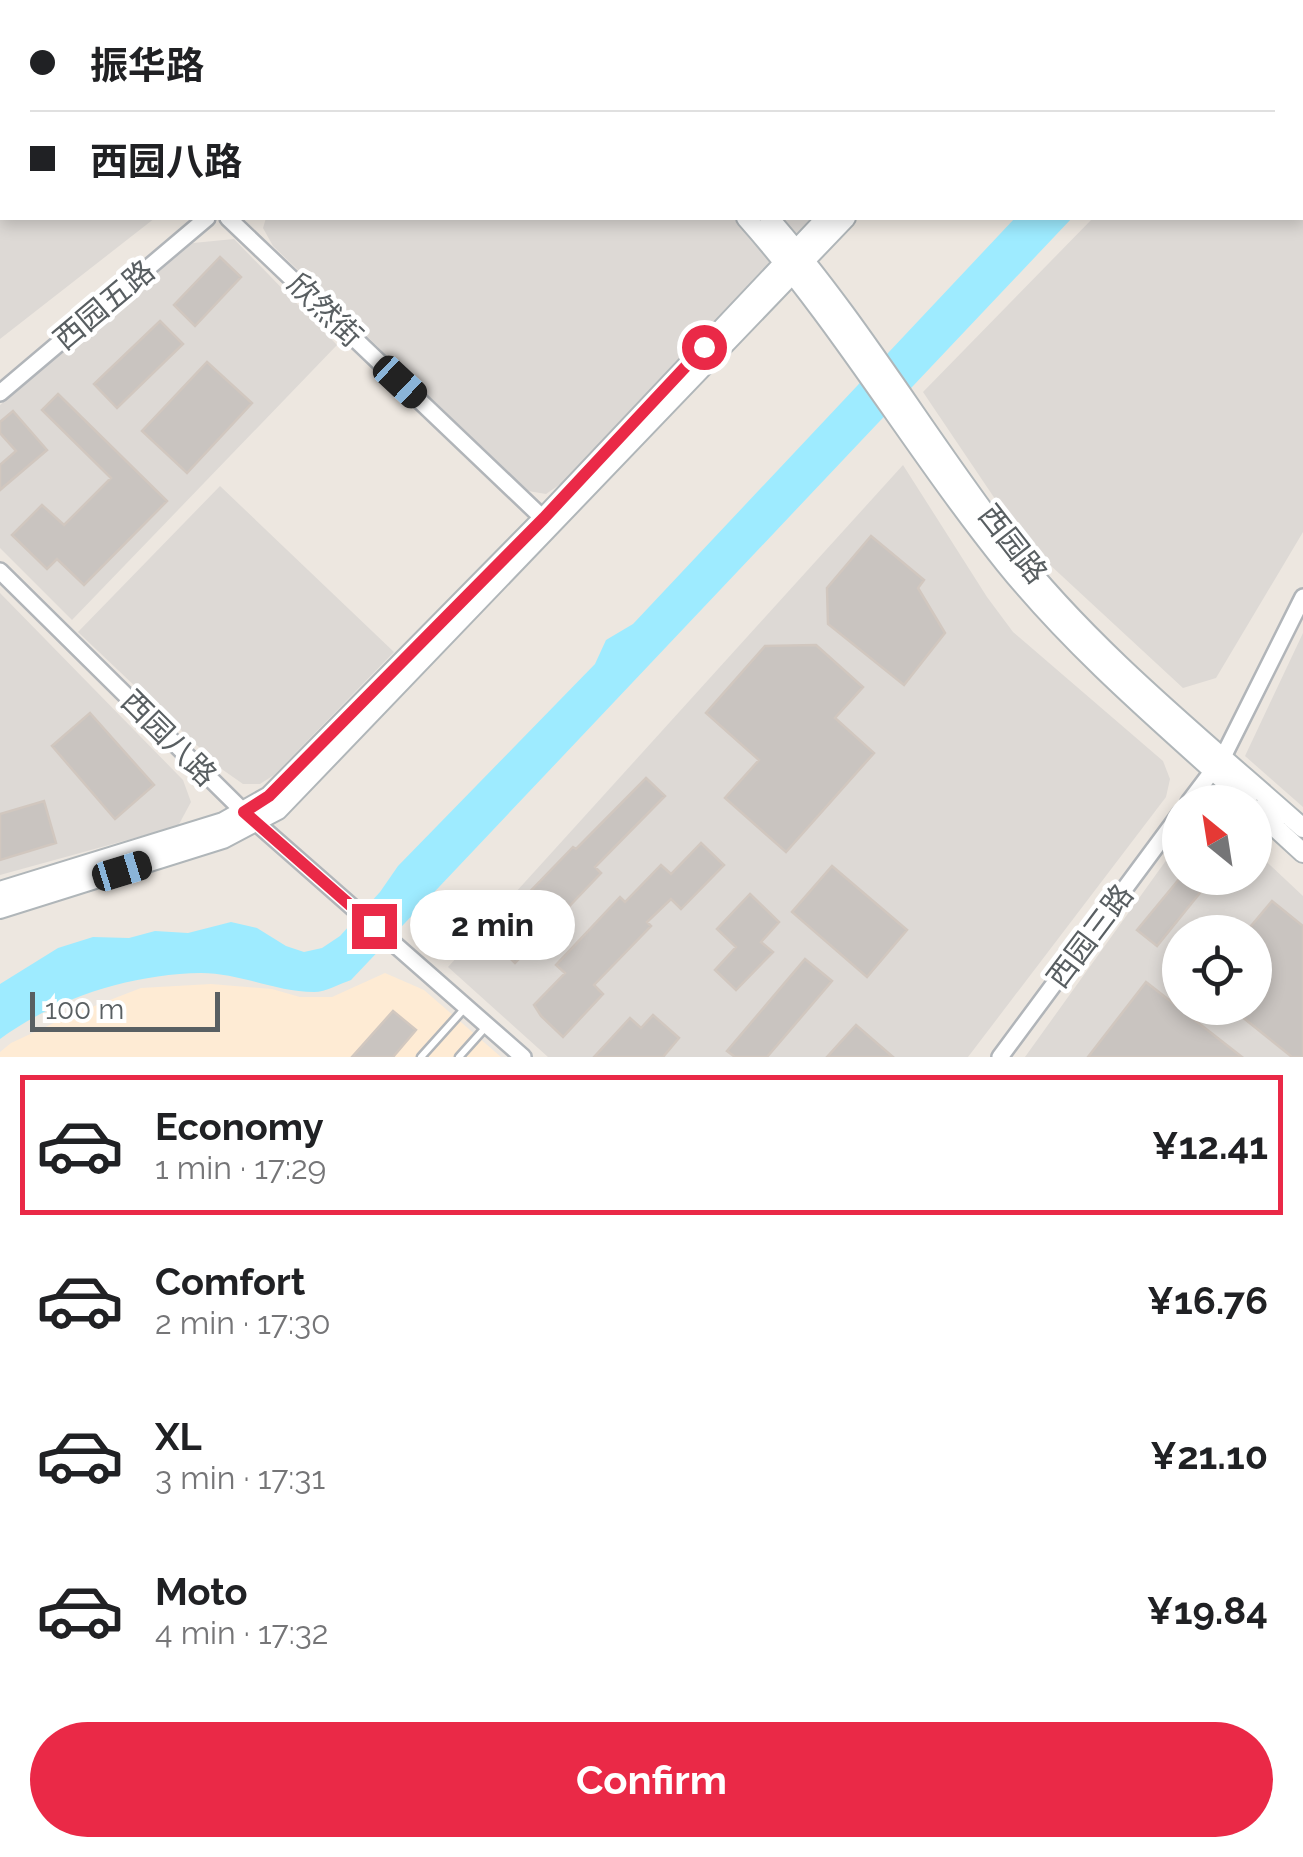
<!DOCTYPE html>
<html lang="en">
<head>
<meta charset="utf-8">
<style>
	body { margin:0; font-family:Raleway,"Noto Sans SC",sans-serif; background:#f2f2f2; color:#202124; height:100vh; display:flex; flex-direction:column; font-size:38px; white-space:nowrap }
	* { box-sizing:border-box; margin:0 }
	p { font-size:32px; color:#757577 }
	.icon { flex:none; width:55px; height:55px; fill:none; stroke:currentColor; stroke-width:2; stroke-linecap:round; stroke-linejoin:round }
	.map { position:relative; height:1057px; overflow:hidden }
	.panel { display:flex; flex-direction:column; background:#fff; flex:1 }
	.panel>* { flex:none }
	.hud { position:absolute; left:0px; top:0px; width:1305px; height:220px; box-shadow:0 5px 15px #0003; display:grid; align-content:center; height:220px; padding:0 30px; background:#fff }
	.needle { width:65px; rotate:330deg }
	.controls { position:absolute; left:1162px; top:785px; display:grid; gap:20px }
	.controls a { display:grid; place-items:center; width:110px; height:110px; border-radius:50%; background:#fff; box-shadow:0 5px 15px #0003; font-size:50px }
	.scale { position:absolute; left:30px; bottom:25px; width:190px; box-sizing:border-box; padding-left:10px; border:5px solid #595f62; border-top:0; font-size:28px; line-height:35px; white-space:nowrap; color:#595f62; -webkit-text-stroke:8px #fff; paint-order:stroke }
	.end { position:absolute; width:45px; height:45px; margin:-22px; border:12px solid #ea2947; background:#fff; box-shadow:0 0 0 5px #fff }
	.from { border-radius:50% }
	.bubble { position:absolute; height:70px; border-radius:35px; background:#fff; box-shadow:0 5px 15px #0003; font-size:32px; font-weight:700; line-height:70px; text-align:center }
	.car { position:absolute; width:30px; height:60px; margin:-30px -15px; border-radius:12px; box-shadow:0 0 8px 2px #0007; background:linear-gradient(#222 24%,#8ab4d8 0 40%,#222 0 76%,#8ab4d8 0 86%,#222 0) }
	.hud b { display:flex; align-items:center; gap:35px; height:95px; font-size:38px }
	.hud b+b { border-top:2px solid #e0e0e0 }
	.hud i { width:25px; height:25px; background:#202124 }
	ul { padding:18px 0 0; list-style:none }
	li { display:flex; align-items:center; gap:30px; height:140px; margin:0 20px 15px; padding:0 10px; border:5px solid transparent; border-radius:0px }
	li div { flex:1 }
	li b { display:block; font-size:38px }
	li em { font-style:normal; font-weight:700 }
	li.selected { border-color:#ea2947 }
	li>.icon { width:90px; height:90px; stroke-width:1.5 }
	.cta { display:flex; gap:20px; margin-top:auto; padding:20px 30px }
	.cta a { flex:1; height:115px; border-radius:60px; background:#ea2947; color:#fff; font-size:40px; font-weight:700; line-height:115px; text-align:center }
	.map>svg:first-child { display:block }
	.commercial { fill:#feebd4 }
	.industrial { fill:#ddd9d5; fill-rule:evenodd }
	.water { fill:#9eebff }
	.building { fill:#c9c4c0; stroke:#d1c7bf; stroke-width:2.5 }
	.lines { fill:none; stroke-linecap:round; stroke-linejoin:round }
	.service-casing { stroke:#b1b5b9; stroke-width:11 }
	.tertiary-casing { stroke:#b1b5b9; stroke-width:20 }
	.secondary-casing { stroke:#b0b6b9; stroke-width:22 }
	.service { stroke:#fff; stroke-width:6 }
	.tertiary { stroke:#fff; stroke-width:15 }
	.secondary { stroke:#fff; stroke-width:18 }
	.route { stroke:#ea2947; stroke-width:12 }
	.labels { text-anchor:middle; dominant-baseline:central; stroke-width:9; stroke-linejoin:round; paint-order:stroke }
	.street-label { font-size:30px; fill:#595f62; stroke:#fff }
</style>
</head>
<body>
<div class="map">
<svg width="1303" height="1057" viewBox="0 0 1303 1057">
	<rect width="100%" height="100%" fill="#ede7e0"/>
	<path class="commercial" d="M 385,973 L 424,990 L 501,1057 L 0,1057 L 0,1052 L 11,1043 L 71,1015 L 141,988 L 211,984 L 272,989 L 300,997 L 332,997 Z"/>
	<path class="industrial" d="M 0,0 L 46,2 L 2,2 L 2,218 L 155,218 L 0,339 Z
		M 86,0 L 457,0 L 454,2 Z
		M 665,0 L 1022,0 L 663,2 Z
		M 1303,198 L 1303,532 L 1216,678 L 1183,688 L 1022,539 L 923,392 L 1093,218 L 1302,218 Z
		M 266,218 L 815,218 L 562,483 L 546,494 L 528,491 L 273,246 L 263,228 Z
		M 234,239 L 337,345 L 72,620 L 0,548 L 0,405 L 193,243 Z
		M 903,465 L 987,597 L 1013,632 L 1163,761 L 1170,779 L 1166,797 L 968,1057 L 548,1057 L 448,967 Z
		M 220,486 L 394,652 L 274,775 L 260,784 L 243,784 L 223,770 L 78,632 Z
		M 0,593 L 183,780 L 191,802 L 178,826 L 0,875 Z
		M 1303,633 L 1303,807 L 1245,756 Z
		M 1180,841 L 1180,878 L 1255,878 L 1255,851 L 1303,896 L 1303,1057 L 1025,1057 ZM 1180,932 L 1255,932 L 1255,1008 L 1180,1008 Z"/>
	<path class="water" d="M 1015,218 L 1072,218 L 351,980 C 339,984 326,992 314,992 C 276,992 240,973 201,973 C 131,974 56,998 0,1039 L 0,984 L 58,948 L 93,937 L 129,938 L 155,931 L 188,933 L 231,922 L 257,928 L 286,946 L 304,952 L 322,948 L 340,936 L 380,892 L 398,866 L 595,664 L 606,640 L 633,624 Z"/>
	<path class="building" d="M 220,257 L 241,277 L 195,326 L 174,305 Z
		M 160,321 L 183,344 L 117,408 L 94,384 Z
		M 207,362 L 252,403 L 187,473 L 142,431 Z
		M 58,394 L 167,501 L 84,585 L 57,559 L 47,569 L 12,535 L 42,505 L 64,525 L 111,478 L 42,410 Z
		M 13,411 L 47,450 L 0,490 L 0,465 L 16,451 L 0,433 L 0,422 Z
		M 871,536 L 924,580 L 918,588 L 945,633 L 904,685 L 828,624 L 827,588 Z
		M 816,645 L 863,687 L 835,718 L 874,753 L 786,852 L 725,798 L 759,760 L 706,713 L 765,646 Z
		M 90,713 L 154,785 L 115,819 L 52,746 Z
		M 646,778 L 665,796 L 595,867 L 601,873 L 515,963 L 487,936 L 573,847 L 576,849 Z
		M 44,801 L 56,843 L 0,860 L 0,814 Z
		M 701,843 L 724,865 L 681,909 L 671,899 L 647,922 L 651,926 L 594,985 L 603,994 L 563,1037 L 541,1016 L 534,1005 L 565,973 L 556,965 L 620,897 L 625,902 L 661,865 L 671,874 Z
		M 832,866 L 907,930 L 867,977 L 792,912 Z
		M 1180,878 L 1212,878 L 1157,946 L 1137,930 Z
		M 750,894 L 779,922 L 761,942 L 773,952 L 736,990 L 715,970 L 736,947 L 717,929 Z
		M 1272,901 L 1303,926 L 1303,1057 L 1292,1057 L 1231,1008 L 1255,1008 L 1255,932 L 1246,932 Z
		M 805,959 L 832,981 L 767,1057 L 735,1057 L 727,1051 Z
		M 1146,982 L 1242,1057 L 1088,1057 Z
		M 393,1011 L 416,1030 L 393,1057 L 352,1057 Z
		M 653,1015 L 679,1038 L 663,1057 L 594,1057 L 630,1018 L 641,1028 Z
		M 856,1025 L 893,1057 L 827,1057 Z"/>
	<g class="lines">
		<g class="service-casing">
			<path id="service" d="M 607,2 L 610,0
				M 421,1057 L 465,1008
				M 459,1057 L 485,1028"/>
		</g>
		<g class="tertiary-casing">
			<path id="tertiary" d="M 60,0 L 62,2
				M 1240,0 L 1241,2
				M 466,2 L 469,0
				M 1302,120 L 1303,121
				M 228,218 L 549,524
				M 0,393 L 207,218
				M 0,571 L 244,812 L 523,1057
				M 1189,802 L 1223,757 L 1303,597
				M 1000,1057 L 1180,814"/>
		</g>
		<g class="secondary-casing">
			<path id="secondary" d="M 554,0 L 556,2
				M 580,0 L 582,2
				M 1029,2 L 1032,0
				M 1050,2 L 1053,0
				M 746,218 C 841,325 914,451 1005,564 C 1076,652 1164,726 1248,802
				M 769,218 C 858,319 926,436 1008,543 C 1089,648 1204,740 1303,828
				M 1255,809 L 1303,853
				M 0,891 L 223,822 L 269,796 L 543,518 L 826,218
				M 0,909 L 223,839 L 278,810 L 846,218"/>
		</g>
		<use href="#service" class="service"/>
		<use href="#tertiary" class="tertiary"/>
		<use href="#secondary" class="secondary"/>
	</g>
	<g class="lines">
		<path class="route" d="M 374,926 L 244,812 L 269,796 L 544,518 L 704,347"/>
	</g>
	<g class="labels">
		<g class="street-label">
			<text transform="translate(104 305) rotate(-40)">西园五路</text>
			<text transform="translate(325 310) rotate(44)">欣然街</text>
			<text transform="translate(1013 544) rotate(52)">西园路</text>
			<text transform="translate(169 738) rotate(45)">西园八路</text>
			<text transform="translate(1090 936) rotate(-53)">西园三路</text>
		</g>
	</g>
</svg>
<div class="controls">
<a><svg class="needle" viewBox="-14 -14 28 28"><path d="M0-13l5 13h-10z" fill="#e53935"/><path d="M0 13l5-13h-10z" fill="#757577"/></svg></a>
<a><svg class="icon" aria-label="locate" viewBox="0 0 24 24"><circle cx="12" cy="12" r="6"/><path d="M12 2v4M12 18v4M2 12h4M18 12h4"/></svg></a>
</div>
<div class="scale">100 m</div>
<i class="end from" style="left:704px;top:347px"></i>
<i class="end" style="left:374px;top:926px"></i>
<div class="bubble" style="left:410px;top:890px;width:165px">2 min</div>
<i class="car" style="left:400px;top:382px;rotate:133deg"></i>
<i class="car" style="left:122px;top:871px;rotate:73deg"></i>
<div class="hud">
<b><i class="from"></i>振华路</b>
<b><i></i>西园八路</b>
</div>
</div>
<section class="panel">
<ul>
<li class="selected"><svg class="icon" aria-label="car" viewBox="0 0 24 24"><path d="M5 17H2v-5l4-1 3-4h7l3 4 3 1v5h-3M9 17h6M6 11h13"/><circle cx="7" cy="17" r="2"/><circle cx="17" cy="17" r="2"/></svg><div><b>Economy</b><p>1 min · 17:29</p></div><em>¥12.41</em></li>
<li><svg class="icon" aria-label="car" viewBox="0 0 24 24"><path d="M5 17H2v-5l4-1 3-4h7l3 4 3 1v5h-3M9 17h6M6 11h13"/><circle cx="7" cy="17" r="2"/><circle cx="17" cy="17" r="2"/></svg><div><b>Comfort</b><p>2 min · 17:30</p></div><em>¥16.76</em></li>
<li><svg class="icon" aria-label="car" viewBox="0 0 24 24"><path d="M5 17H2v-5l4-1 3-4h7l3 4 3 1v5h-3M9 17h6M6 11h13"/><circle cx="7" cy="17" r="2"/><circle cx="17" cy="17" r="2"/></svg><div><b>XL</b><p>3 min · 17:31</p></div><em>¥21.10</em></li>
<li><svg class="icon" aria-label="car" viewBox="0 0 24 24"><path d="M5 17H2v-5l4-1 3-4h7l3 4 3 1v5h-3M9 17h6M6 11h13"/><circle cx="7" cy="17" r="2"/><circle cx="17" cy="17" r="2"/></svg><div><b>Moto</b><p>4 min · 17:32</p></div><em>¥19.84</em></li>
</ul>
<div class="cta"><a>Confirm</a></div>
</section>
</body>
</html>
